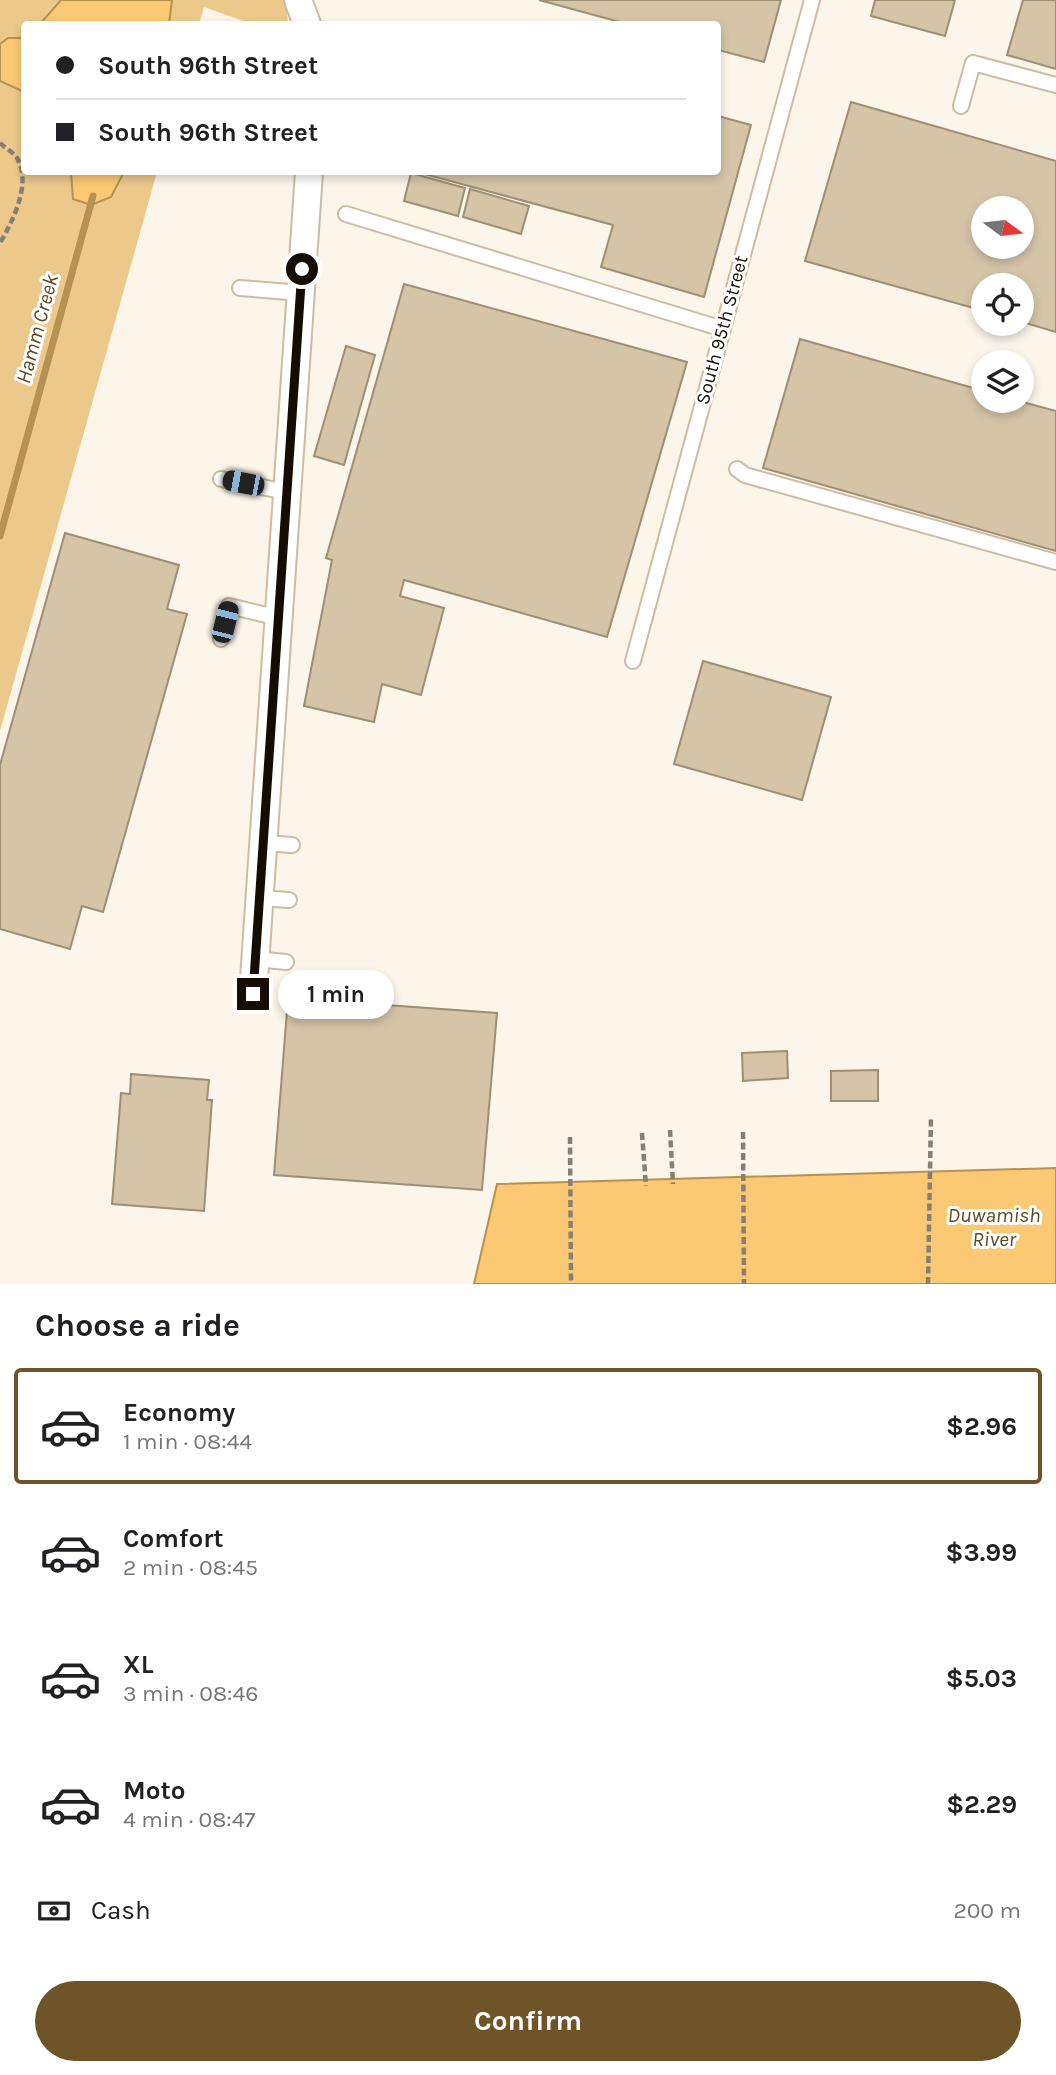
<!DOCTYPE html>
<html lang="en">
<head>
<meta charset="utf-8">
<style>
	body { margin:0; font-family:Karla,sans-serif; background:#f2f2f2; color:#202124; height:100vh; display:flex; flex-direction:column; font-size:26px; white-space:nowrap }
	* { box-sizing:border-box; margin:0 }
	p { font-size:23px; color:#757577 }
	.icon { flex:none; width:38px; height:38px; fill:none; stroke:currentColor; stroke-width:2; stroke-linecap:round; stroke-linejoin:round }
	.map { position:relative; height:1284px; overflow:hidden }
	.details { display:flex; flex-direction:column; background:#fff; flex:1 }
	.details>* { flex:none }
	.top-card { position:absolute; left:21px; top:21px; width:700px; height:154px; border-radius:7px; box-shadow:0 4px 10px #0003; display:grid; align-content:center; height:154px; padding:0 35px; background:#fff }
	.needle { width:46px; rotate:105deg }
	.fabs { position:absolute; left:971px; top:196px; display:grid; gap:14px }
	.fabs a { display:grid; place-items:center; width:63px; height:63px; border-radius:50%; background:#fff; box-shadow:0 4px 10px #0003; font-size:35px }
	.end { position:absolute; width:32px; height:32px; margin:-16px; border:9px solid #130d04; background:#fff; box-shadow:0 0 0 4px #fff }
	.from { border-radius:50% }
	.bubble { position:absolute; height:49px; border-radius:24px; background:#fff; box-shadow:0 4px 10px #0003; font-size:23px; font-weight:700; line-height:49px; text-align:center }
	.car { position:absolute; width:21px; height:42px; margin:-21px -10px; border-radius:9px; box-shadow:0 0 5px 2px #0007; background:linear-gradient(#222 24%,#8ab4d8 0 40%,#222 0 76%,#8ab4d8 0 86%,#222 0) }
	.top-card b { display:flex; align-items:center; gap:24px; height:66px; font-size:26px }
	.top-card b+b { border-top:2px solid #e0e0e0 }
	.top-card i { width:18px; height:18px; background:#202124 }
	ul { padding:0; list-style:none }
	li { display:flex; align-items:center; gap:21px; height:116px; margin:0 14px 10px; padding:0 21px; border:4px solid transparent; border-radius:7px }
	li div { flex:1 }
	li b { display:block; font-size:26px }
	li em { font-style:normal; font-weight:700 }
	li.selected { border-color:#6e5426 }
	li>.icon { width:63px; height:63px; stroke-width:1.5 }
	h2 { padding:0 35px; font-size:32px; line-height:84px }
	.pay { display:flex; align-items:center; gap:18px; height:77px; padding:0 35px; font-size:26px }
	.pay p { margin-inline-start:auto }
	.action { display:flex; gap:14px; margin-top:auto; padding:14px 35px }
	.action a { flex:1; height:80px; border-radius:42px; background:#6e5426; color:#fff; font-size:28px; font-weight:700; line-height:80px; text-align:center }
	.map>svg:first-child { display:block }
	.green { fill:#ecc88a }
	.water { fill:#fbc973; stroke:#b59152; stroke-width:2 }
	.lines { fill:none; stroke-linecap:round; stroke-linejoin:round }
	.stream { stroke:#b59152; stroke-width:7 }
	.building { fill:#d5c4a8; stroke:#9e8e74; stroke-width:2; fill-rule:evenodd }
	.lane-casing { stroke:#cdbca1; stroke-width:18 }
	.street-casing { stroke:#cdbca1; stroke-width:30 }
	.path { stroke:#857f75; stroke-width:4.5; stroke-dasharray:7 3.5; stroke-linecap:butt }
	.lane { stroke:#fff; stroke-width:14 }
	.street { stroke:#fff; stroke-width:26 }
	.route { stroke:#130d04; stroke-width:9 }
	.labels { text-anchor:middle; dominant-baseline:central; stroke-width:6; stroke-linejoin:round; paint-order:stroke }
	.street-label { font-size:19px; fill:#130d04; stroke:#fff }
	.water-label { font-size:21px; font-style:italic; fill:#5d4824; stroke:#fff }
</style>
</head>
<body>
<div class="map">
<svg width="1056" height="1284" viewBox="0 0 1056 1284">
	<rect width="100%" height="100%" fill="#fcf5ea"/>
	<path class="green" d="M 0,0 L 286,0 L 288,24 L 252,24 L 204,7 L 199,24 L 24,24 L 24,172 L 157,172 L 0,731 Z"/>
	<path class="water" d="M 61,0 L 172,0 L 169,24 L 40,24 Z
		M 8,38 L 24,38 L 24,92 L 0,81 L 0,44 Z
		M 71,172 L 124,172 L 111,197 L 91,205 L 73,199 Z
		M 1056,1168 L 1056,1284 L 474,1284 L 497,1184 Z"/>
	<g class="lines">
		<path class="stream" d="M 0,536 L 93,196"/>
	</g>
	<path class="building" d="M 539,0 L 781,0 L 764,62 L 718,50 L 718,24 L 627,24 Z
		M 875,0 L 955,0 L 945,36 L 871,16 Z
		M 1023,0 L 1056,0 L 1056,69 L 1007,55 Z
		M 851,102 L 1056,161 L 1056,332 L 1022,322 L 1022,285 L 984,285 L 984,311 L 805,261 ZM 984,208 L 1022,208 L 1022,247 L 984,247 Z
		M 718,116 L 751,125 L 704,297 L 601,267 L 613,225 L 417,172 L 718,172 Z
		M 411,173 L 465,188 L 458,216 L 404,201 Z
		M 470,189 L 529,206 L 521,234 L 463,217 Z
		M 404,284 L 687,362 L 607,637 L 404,580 L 400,596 L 444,608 L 421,695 L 382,684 L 374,722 L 304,706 L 332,560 L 326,558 Z
		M 800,339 L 984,391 L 984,401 L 1019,401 L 1056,411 L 1056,551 L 763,468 Z
		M 346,346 L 375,355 L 344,465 L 314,456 Z
		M 65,533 L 179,565 L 167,609 L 187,614 L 103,912 L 82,906 L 70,949 L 0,929 L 0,765 Z
		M 703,661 L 831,697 L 802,800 L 674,764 Z
		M 288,998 L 497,1013 L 482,1190 L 274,1175 Z
		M 787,1051 L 788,1078 L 743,1081 L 742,1053 Z
		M 878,1070 L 878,1101 L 831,1101 L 831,1071 Z
		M 131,1074 L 209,1080 L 207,1100 L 212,1100 L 204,1211 L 112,1204 L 121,1093 L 130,1094 Z"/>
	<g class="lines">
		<g class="lane-casing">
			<path id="lane" d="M 961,106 L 973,63 L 1056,85
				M 346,214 L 723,329
				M 240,288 L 301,293
				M 737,469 L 745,475 L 1056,562
				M 221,479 L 287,492
				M 221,639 L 229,606 L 279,618
				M 633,661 L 812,0
				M 263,843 L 292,845
				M 259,898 L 289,900
				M 255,959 L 286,962"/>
		</g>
		<g class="street-casing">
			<path id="street" d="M 298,0 L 307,24
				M 253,994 L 309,172"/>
		</g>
		<path class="path" d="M 0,143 C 5,148 13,152 17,158 C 32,183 13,221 0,243
			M 670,1130 L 673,1184
			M 743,1132 L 744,1284
			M 642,1133 L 646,1186
			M 570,1137 L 571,1284
			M 928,1284 L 931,1116"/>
		<use href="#lane" class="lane"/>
		<use href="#street" class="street"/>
	</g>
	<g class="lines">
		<path class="route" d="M 253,994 L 302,269"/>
	</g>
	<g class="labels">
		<g class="street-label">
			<text transform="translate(722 330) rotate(-75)">South 95th Street</text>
		</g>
		<g class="water-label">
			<text transform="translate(37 329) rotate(-75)">Hamm Creek</text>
			<text x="994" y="1215">Duwamish<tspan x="994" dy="24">River</tspan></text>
		</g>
	</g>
</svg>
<div class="fabs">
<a><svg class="needle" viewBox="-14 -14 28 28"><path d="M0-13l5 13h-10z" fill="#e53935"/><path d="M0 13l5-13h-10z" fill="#757577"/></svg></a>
<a><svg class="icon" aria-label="locate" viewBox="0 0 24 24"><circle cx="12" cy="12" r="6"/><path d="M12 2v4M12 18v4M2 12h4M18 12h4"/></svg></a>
<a><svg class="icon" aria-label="layers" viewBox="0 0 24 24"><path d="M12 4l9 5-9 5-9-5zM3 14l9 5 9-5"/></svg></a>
</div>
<i class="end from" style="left:302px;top:269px"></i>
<i class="end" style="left:253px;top:994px"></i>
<div class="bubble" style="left:278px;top:970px;width:116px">1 min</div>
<i class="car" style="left:243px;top:483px;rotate:281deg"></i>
<i class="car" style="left:225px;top:622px;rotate:14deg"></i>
<div class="top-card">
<b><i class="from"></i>South 96th Street</b>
<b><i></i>South 96th Street</b>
</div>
</div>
<section class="details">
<h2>Choose a ride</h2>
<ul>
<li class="selected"><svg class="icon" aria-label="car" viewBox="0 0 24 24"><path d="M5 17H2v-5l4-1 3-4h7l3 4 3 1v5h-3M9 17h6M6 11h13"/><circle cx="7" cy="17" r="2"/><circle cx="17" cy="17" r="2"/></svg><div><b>Economy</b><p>1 min · 08:44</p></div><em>$2.96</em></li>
<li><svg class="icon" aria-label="car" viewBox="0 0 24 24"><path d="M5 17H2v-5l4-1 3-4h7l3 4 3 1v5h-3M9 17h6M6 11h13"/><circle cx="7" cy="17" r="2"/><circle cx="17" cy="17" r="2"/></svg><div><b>Comfort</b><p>2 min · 08:45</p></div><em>$3.99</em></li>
<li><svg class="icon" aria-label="car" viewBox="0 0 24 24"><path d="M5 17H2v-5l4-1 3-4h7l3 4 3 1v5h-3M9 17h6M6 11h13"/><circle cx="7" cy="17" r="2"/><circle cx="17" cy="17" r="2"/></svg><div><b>XL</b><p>3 min · 08:46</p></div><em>$5.03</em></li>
<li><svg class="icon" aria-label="car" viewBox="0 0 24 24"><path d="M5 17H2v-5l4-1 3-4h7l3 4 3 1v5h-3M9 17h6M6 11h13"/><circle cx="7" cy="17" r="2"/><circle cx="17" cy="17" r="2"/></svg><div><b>Moto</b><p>4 min · 08:47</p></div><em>$2.29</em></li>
</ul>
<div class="pay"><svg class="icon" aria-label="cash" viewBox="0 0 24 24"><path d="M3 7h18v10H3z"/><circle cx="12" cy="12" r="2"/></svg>Cash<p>200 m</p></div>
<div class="action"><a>Confirm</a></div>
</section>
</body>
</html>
